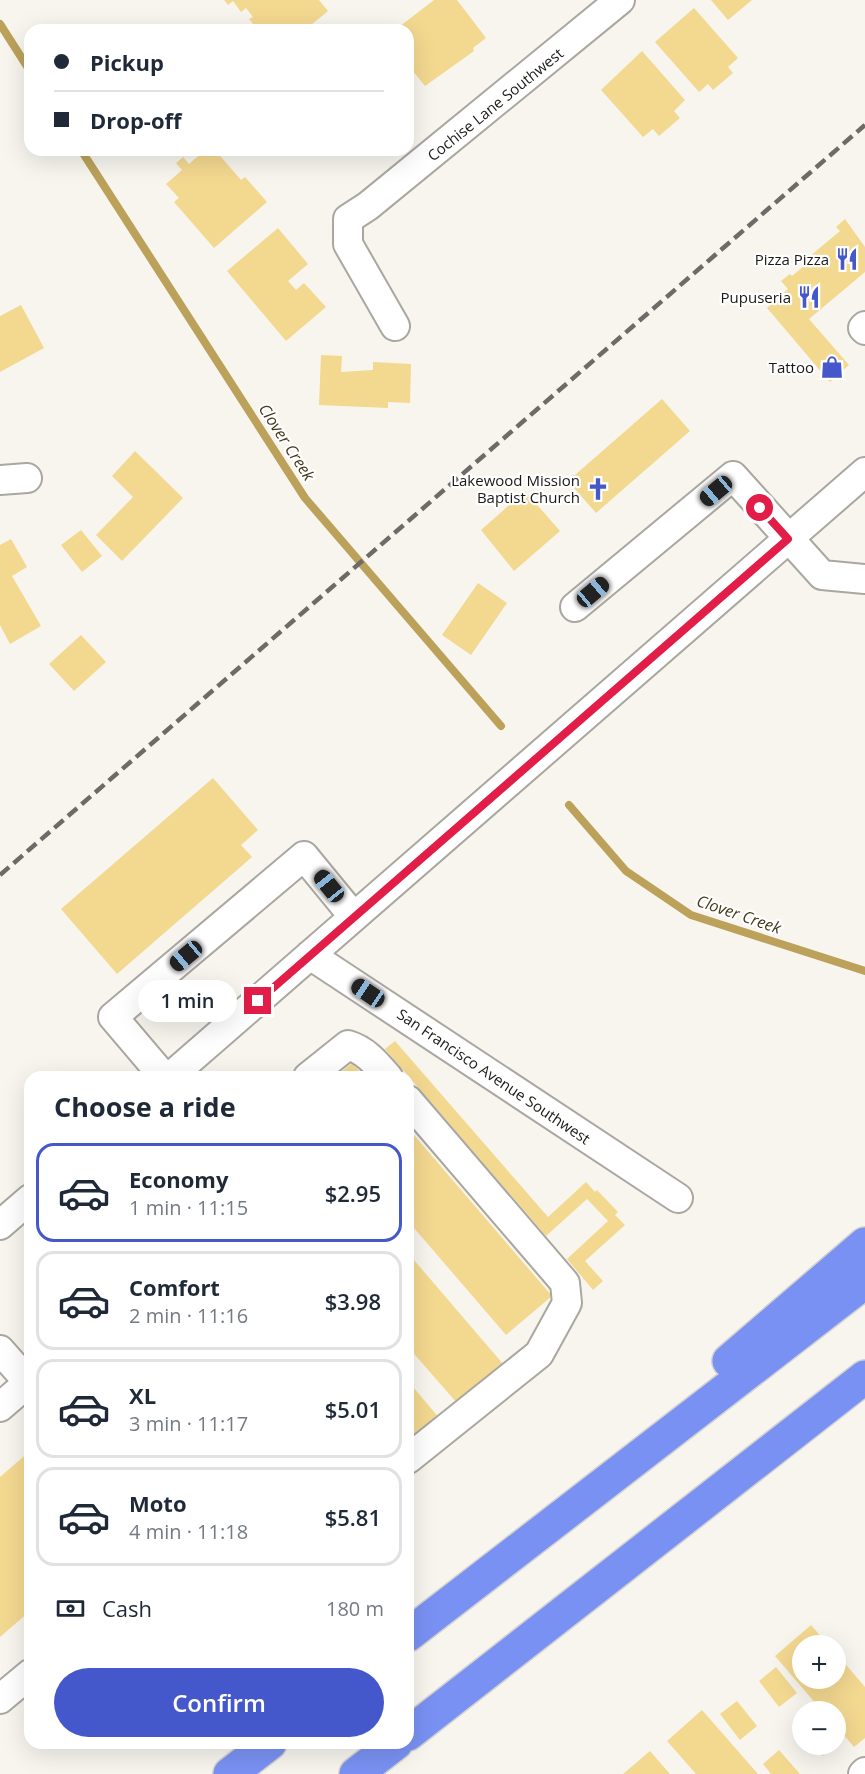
<!DOCTYPE html>
<html lang="en">
<head>
<meta charset="utf-8">
<style>
	body { margin:0; font-family:"Open Sans",sans-serif; background:#f6f6f7; color:#1f2937; height:100vh; display:flex; flex-direction:column; font-size:22px; white-space:nowrap }
	* { box-sizing:border-box; margin:0 }
	p { font-size:20px; color:#747a83 }
	.icon { flex:none; width:33px; height:33px; fill:none; stroke:currentColor; stroke-width:2; stroke-linecap:round; stroke-linejoin:round }
	.map { position:relative; flex:1; overflow:hidden }
	.panel { position:absolute; left:24px; top:1071px; width:390px; height:678px; display:flex; flex-direction:column; background:#fff; border-radius:18px; box-shadow:0 6px 24px #0002 }
	.panel>* { flex:none }
	.guide { position:absolute; left:24px; top:24px; width:390px; height:132px; border-radius:18px; box-shadow:0 6px 24px #0002; display:grid; align-content:center; height:132px; padding:0 30px; background:#fff }
	.fabs { position:absolute; left:792px; top:1635px; display:grid; gap:12px }
	.fabs a { display:grid; place-items:center; width:54px; height:54px; border-radius:50%; background:#fff; box-shadow:0 6px 24px #0002; font-size:30px }
	.end { position:absolute; width:27px; height:27px; margin:-14px; border:8px solid #e11d48; background:#fff; box-shadow:0 0 0 3px #fff }
	.from { border-radius:50% }
	.bubble { position:absolute; height:42px; border-radius:21px; background:#fff; box-shadow:0 6px 24px #0002; font-size:20px; font-weight:600; line-height:42px; text-align:center }
	.car { position:absolute; width:18px; height:36px; margin:-18px -9px; border-radius:8px; box-shadow:0 0 4px 2px #0007; background:linear-gradient(#222 24%,#8ab4d8 0 40%,#222 0 76%,#8ab4d8 0 86%,#222 0) }
	.guide b { display:flex; align-items:center; gap:21px; height:57px; font-size:22px }
	.guide b+b { border-top:2px solid #e0e1e3 }
	.guide i { width:15px; height:15px; background:#1f2937 }
	ul { padding:0; list-style:none }
	li { display:flex; align-items:center; gap:18px; height:99px; margin:0 12px 9px; padding:0 18px; border:3px solid #e0e1e3; border-radius:18px }
	li div { flex:1 }
	li b { display:block; font-size:22px }
	li em { font-style:normal; font-weight:600 }
	li.active { border-color:#4457cb }
	li>.icon { width:54px; height:54px; stroke-width:1.5 }
	h2 { padding:0 30px; font-size:27px; line-height:72px }
	.pay { display:flex; align-items:center; gap:15px; height:66px; padding:0 30px; font-size:22px }
	.pay p { margin-inline-start:auto }
	.primary-button { display:flex; gap:12px; margin-top:auto; padding:12px 30px }
	.primary-button a { flex:1; height:69px; border-radius:36px; background:#4457cb; color:#fff; font-size:24px; font-weight:600; line-height:69px; text-align:center }
	.map>svg:first-child { display:block }
	.lines { fill:none; stroke-linecap:round; stroke-linejoin:round }
	.stream { stroke:#bba15a; stroke-width:8 }
	.building { fill:#f3d890 }
	.minor-casing { stroke:#aaa7a1; stroke-width:32 }
	.highway-casing { stroke:#d1d1d1; stroke-width:36 }
	.minor { stroke:#fff; stroke-width:28 }
	.highway { stroke:#7991f3; stroke-width:33 }
	.rail { stroke:#6c6b67; stroke-width:4.5; stroke-dasharray:12 6; stroke-linecap:butt }
	.route { stroke:#e11d48; stroke-width:8 }
	.labels { text-anchor:middle; dominant-baseline:central; stroke-width:4.5; stroke-linejoin:round; paint-order:stroke }
	.street-label { font-size:15px; fill:#1a1917; stroke:#fff }
	.poi-label { font-size:15px; fill:#1a1917; stroke:#fff; text-anchor:end }
	.water-label { font-size:16px; font-style:italic; fill:#423717; stroke:#fff }
</style>
</head>
<body>
<div class="map">
<svg width="865" height="1774" viewBox="0 0 865 1774">
	<rect width="100%" height="100%" fill="#f7f5ee"/>
	<g class="lines">
		<path class="stream" d="M 0,24 L 30,71
			M 81,150 L 305,498 L 501,726
			M 569,805 L 626,871 L 691,915 L 865,971"/>
	</g>
	<path class="building" d="M 224,0 L 319,0 L 328,11 L 305,30 L 254,30 L 256,28 L 249,19 L 253,17 L 246,8 L 241,12 L 233,1 L 228,5 Z
		M 434,0 L 457,0 L 486,38 L 473,48 L 474,51 L 425,86 L 408,65 L 408,30 L 395,30 Z
		M 711,0 L 752,0 L 728,20 Z
		M 694,8 L 738,58 L 728,67 L 733,73 L 713,90 L 708,84 L 699,92 L 655,42 Z
		M 642,51 L 685,100 L 674,111 L 680,118 L 659,136 L 653,129 L 643,137 L 601,90 Z
		M 205,150 L 215,150 L 241,180 L 245,177 L 267,202 L 214,248 L 174,202 L 179,198 L 166,184 L 182,170 L 176,163 L 183,157 L 189,164 Z
		M 845,219 L 865,247 L 865,272 L 809,319 L 849,365 L 830,382 L 767,308 L 788,289 L 781,281 L 790,274 L 792,276 L 805,265 L 803,262 L 840,231 L 836,227 Z
		M 278,228 L 308,264 L 288,281 L 296,290 L 304,283 L 326,307 L 286,341 L 227,271 Z
		M 21,305 L 44,348 L 0,372 L 0,316 Z
		M 321,355 L 342,356 L 341,372 L 373,370 L 373,362 L 411,364 L 410,403 L 388,402 L 388,408 L 319,405 Z
		M 662,399 L 690,431 L 596,513 L 568,481 Z
		M 135,451 L 183,498 L 122,561 L 96,535 L 133,497 L 112,476 Z
		M 525,491 L 560,531 L 514,571 L 481,530 Z
		M 81,530 L 102,556 L 82,572 L 61,545 Z
		M 11,539 L 27,567 L 12,576 L 41,626 L 10,644 L 0,625 L 0,545 Z
		M 478,583 L 507,603 L 471,655 L 442,635 Z
		M 81,635 L 106,662 L 74,691 L 49,664 Z
		M 213,778 L 258,830 L 241,845 L 252,857 L 117,974 L 61,909 Z
		M 395,1041 L 548,1217 L 586,1182 L 595,1192 L 597,1190 L 618,1212 L 615,1215 L 625,1225 L 585,1261 L 603,1281 L 593,1290 L 567,1259 L 608,1221 L 587,1199 L 546,1236 L 385,1049 Z
		M 352,1063 L 365,1077 L 335,1077 Z
		M 408,1128 L 552,1296 L 506,1335 L 408,1221 Z
		M 408,1253 L 503,1364 L 457,1403 L 408,1347 Z
		M 408,1381 L 440,1419 L 408,1446 Z
		M 30,1451 L 30,1611 L 0,1637 L 0,1477 Z
		M 811,1625 L 829,1646 L 802,1646 L 802,1678 L 836,1678 L 836,1653 L 865,1687 L 865,1738 L 854,1747 L 836,1726 L 836,1712 L 823,1712 L 775,1656 Z
		M 776,1667 L 797,1693 L 779,1707 L 759,1681 Z
		M 737,1701 L 757,1726 L 740,1740 L 720,1714 Z
		M 702,1710 L 758,1774 L 696,1774 L 667,1741 Z
		M 836,1737 L 840,1742 L 823,1756 L 814,1744 L 836,1744 Z
		M 779,1750 L 800,1774 L 771,1774 L 763,1764 Z
		M 650,1751 L 670,1774 L 623,1774 Z"/>
	<g class="lines">
		<g class="minor-casing">
			<path id="minor" d="M 395,326 L 348,244 L 348,219 L 368,206 L 620,0
				M 865,326 L 863,328 L 865,330
				M 0,480 L 27,478
				M 575,607 L 733,476 L 822,575 L 865,579
				M 310,955 L 678,1198
				M 164,1077 L 113,1017 L 304,856 L 354,917
				M 170,1077 L 865,472
				M 308,1077 L 348,1045 C 365,1050 376,1063 388,1077
				M 408,1100 L 565,1283 L 567,1303 L 539,1354 L 408,1459
				M 0,1225 L 30,1199
				M 0,1350 L 30,1384
				M 0,1407 L 29,1382
				M 0,1699 L 30,1674
				M 863,1774 L 865,1772"/>
		</g>
		<g class="highway-casing">
			<path id="highway" d="M 729,1361 L 865,1244
				M 408,1635 L 865,1282
				M 408,1734 L 865,1377
				M 230,1774 L 270,1743
				M 356,1774 L 396,1743"/>
		</g>
		<use href="#minor" class="minor"/>
		<use href="#highway" class="highway"/>
		<path class="rail" d="M 0,875 L 865,125"/>
	</g>
	<g class="lines">
		<path class="route" d="M 258,1001 L 788,539 L 760,508"/>
	</g>
	<defs>
		<g id="restaurant-bare" transform="scale(1.8)"><path d="M-5-6h1v4h1v-4h1v4h1v-4h1v5L-1.5 .5V6h-2V.5L-5-1ZM5-6V6H3V1.5H1.5Q1.5-4 5-6Z" fill="#4457cb" stroke="#fff" stroke-width="2.5" paint-order="stroke"/></g>
		<g id="shop-bare" transform="scale(1.8)"><path d="M-5-2.5h2.3a2.7 3.5 0 0 1 5.4 0H5L5.5 6h-11ZM-1.5-2.5h3a1.5 2.3 0 0 0-3 0Z" fill="#4457cb" stroke="#fff" stroke-width="2.5" paint-order="stroke"/></g>
		<g id="church-bare" transform="scale(1.8)"><path d="M-1.2-6h2.4v3.5h3.3v2.4h-3.3V6h-2.4V-.1h-3.3v-2.4h3.3Z" fill="#4457cb" stroke="#fff" stroke-width="2.5" paint-order="stroke"/></g>
	</defs>
	<g fill-rule="evenodd">
		<use href="#restaurant-bare" x="847" y="259"/>
		<use href="#restaurant-bare" x="809" y="297"/>
		<use href="#shop-bare" x="832" y="367"/>
		<use href="#church-bare" x="598" y="489"/>
	</g>
	<g class="labels">
		<g class="street-label">
			<text transform="translate(495 104) rotate(-39)">Cochise Lane Southwest</text>
			<text transform="translate(494 1076) rotate(34)">San Francisco Avenue Southwest</text>
		</g>
		<g class="poi-label">
			<text x="829" y="259">Pizza Pizza</text>
			<text x="791" y="297">Pupuseria</text>
			<text x="814" y="367">Tattoo</text>
			<text x="580" y="480">Lakewood Mission<tspan x="580" dy="17">Baptist Church</tspan></text>
		</g>
		<g class="water-label">
			<text transform="translate(287 442) rotate(57)">Clover Creek</text>
			<text transform="translate(739 914) rotate(19)">Clover Creek</text>
		</g>
	</g>
</svg>
<div class="fabs">
<a>+</a>
<a>−</a>
</div>
<i class="end from" style="left:760px;top:508px"></i>
<i class="end" style="left:258px;top:1001px"></i>
<div class="bubble" style="left:138px;top:980px;width:99px">1 min</div>
<i class="car" style="left:716px;top:491px;rotate:230deg"></i>
<i class="car" style="left:593px;top:592px;rotate:50deg"></i>
<i class="car" style="left:329px;top:886px;rotate:321deg"></i>
<i class="car" style="left:186px;top:956px;rotate:230deg"></i>
<i class="car" style="left:368px;top:993px;rotate:304deg"></i>
<div class="guide">
<b><i class="from"></i>Pickup</b>
<b><i></i>Drop-off</b>
</div>
<section class="panel">
<h2>Choose a ride</h2>
<ul>
<li class="active"><svg class="icon" aria-label="car" viewBox="0 0 24 24"><path d="M5 17H2v-5l4-1 3-4h7l3 4 3 1v5h-3M9 17h6M6 11h13"/><circle cx="7" cy="17" r="2"/><circle cx="17" cy="17" r="2"/></svg><div><b>Economy</b><p>1 min · 11:15</p></div><em>$2.95</em></li>
<li><svg class="icon" aria-label="car" viewBox="0 0 24 24"><path d="M5 17H2v-5l4-1 3-4h7l3 4 3 1v5h-3M9 17h6M6 11h13"/><circle cx="7" cy="17" r="2"/><circle cx="17" cy="17" r="2"/></svg><div><b>Comfort</b><p>2 min · 11:16</p></div><em>$3.98</em></li>
<li><svg class="icon" aria-label="car" viewBox="0 0 24 24"><path d="M5 17H2v-5l4-1 3-4h7l3 4 3 1v5h-3M9 17h6M6 11h13"/><circle cx="7" cy="17" r="2"/><circle cx="17" cy="17" r="2"/></svg><div><b>XL</b><p>3 min · 11:17</p></div><em>$5.01</em></li>
<li><svg class="icon" aria-label="car" viewBox="0 0 24 24"><path d="M5 17H2v-5l4-1 3-4h7l3 4 3 1v5h-3M9 17h6M6 11h13"/><circle cx="7" cy="17" r="2"/><circle cx="17" cy="17" r="2"/></svg><div><b>Moto</b><p>4 min · 11:18</p></div><em>$5.81</em></li>
</ul>
<div class="pay"><svg class="icon" aria-label="cash" viewBox="0 0 24 24"><path d="M3 7h18v10H3z"/><circle cx="12" cy="12" r="2"/></svg>Cash<p>180 m</p></div>
<div class="primary-button"><a>Confirm</a></div>
</section>
</div>
</body>
</html>
